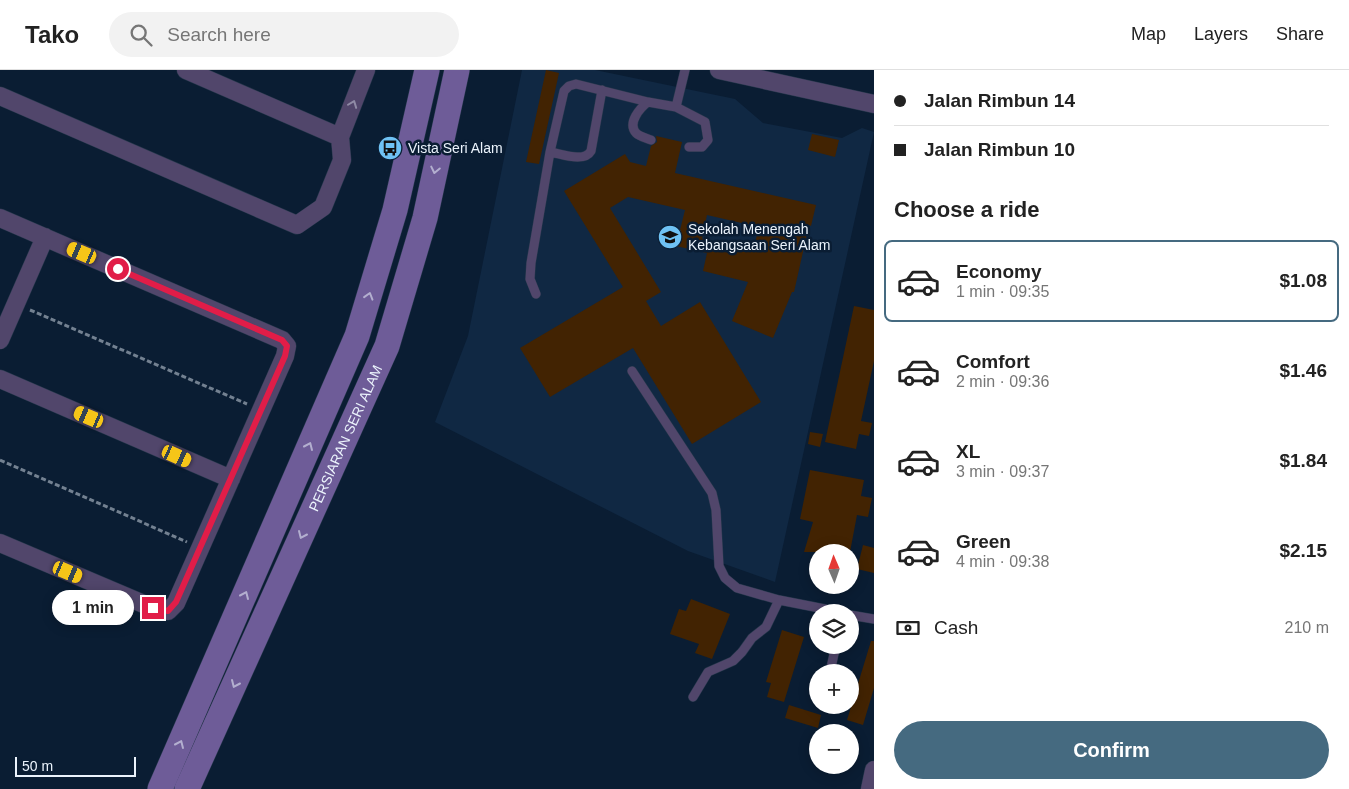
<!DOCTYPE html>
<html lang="en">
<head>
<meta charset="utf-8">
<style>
	body { margin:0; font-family:Arial,sans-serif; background:#f2f2f2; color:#222; height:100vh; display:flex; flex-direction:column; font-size:19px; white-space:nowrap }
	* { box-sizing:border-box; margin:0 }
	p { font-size:16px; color:#767676 }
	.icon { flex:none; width:28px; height:28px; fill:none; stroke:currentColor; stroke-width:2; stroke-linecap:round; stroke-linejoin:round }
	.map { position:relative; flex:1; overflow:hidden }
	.panel { display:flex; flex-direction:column; background:#fff; width:475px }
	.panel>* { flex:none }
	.hud { display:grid; align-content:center; height:110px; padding:0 20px; background:#fff }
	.needle { width:32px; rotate:358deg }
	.tools { position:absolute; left:809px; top:474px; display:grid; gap:10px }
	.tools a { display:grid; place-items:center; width:50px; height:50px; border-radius:50%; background:#fff; box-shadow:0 2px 12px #0003; font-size:25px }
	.scale { position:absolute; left:15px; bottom:12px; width:121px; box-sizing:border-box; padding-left:5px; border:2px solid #ebf3fc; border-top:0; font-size:14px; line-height:18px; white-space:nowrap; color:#ebf3fc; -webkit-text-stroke:4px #0a1d33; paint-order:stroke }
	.end { position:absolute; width:22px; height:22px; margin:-11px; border:6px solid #e11d48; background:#fff; box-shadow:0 0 0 2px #fff }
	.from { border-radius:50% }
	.bubble { position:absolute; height:35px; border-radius:18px; background:#fff; box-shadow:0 2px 12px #0003; font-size:16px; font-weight:600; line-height:35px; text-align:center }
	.car { position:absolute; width:15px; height:30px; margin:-15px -8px; border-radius:6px; box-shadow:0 0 4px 1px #0007; background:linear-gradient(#f5c518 24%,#345 0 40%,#f5c518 0 76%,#345 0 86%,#f5c518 0) }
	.hud b { display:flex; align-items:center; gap:18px; height:48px; font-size:19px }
	.hud b+b { border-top:1px solid #e0e0e0 }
	.hud i { width:12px; height:12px; background:#222 }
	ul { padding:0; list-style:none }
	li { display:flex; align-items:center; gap:15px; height:82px; margin:0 10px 8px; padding:0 10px; border:2px solid transparent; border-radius:8px }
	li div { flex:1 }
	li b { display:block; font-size:19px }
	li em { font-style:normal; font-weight:600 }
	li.selected { border-color:#456a80 }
	li>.icon { width:45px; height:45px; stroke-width:1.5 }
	h2 { padding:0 20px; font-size:22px; line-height:60px }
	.pay { display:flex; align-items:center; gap:12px; height:55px; padding:0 20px; font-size:19px }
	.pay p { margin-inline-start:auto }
	.button { display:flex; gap:10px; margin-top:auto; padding:10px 20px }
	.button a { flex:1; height:58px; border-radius:30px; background:#456a80; color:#fff; font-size:20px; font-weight:600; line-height:58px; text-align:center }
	header { display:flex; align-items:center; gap:30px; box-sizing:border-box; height:70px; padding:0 25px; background:#fff; border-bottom:1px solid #e0e0e0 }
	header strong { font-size:24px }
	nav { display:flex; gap:28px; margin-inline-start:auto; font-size:18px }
	.search { width:350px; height:45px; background:#f2f2f2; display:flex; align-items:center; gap:12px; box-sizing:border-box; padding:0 18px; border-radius:28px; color:#767676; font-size:19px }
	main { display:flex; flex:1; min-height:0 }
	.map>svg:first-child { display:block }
	.built { fill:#102843 }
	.building { fill:#422302; fill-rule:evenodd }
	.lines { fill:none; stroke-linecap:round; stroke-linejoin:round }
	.service-casing { stroke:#25374b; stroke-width:10 }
	.minor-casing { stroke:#25374b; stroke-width:19 }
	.secondary-casing { stroke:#25374b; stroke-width:26 }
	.path { stroke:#738191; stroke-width:3; stroke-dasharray:5 2.5; stroke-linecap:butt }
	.service { stroke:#51466b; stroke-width:9 }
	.minor { stroke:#51466b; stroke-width:18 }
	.secondary { stroke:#6e5c98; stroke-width:25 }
	.oneway { stroke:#8f8ba5 }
	.oneway2 { stroke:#b3afcf }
	.route { stroke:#e11d48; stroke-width:6 }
	.labels { text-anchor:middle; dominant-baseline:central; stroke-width:5; stroke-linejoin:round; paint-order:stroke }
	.poi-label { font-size:14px; fill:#ebf3fc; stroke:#0a1d33; text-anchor:start }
	.street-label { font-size:14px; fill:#ebf3fc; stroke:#0a1d33 }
</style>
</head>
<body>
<header>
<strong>Tako</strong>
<div class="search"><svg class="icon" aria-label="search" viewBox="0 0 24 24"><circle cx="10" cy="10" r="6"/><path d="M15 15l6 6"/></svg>Search here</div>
<nav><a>Map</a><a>Layers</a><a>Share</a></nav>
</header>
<main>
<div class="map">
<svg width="874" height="719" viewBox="0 0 874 719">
	<rect width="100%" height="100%" fill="#0a1d33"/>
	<path class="built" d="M 522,0 L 595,0 L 735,29 L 763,53 L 842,68 L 862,58 L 874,62 L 775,512 L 688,481 L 435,352 L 468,266 Z"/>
	<path class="building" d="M 546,0 L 559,3 L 539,94 L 526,92 Z
		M 812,64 L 839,70 L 835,87 L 808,80 Z
		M 656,66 L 682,72 L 675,103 L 816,135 L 811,156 L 809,155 L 794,222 L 792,222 L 773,268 L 732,251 L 748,212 L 703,201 L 707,183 L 676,176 L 685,140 L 628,127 L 610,138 L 661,222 L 646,231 L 661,256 L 700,232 L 761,332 L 692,374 L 633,278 L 550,327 L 520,278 L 623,217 L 564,121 L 625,84 L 630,92 L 646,96 L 651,76 L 657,72 ZM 707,145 L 759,157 L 753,181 L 702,169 Z
		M 854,236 L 874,240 L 874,291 L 861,351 L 872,353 L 869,366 L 859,364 L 856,379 L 825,372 Z
		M 810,362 L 823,364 L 820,377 L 808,374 Z
		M 810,400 L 864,410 L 861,426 L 872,428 L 868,447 L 857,445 L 850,482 L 804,482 L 813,452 L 800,449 Z
		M 863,475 L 874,478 L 874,503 L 857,499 Z
		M 691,529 L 730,544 L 712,589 L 695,583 L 699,574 L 670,564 L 679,539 L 686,541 Z
		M 782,560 L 804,567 L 784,632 L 767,627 L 771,613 L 766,612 Z
		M 871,571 L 874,571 L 874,618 L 863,655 L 847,650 Z
		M 789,635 L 821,645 L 818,658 L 785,648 Z"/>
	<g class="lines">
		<g class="service-casing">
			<path id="service" d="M 676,37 L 685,0
				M 651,70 C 647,68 640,67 636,63 C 627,53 640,38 648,32 L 676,37 L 705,52 L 708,70 L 702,77 L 689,77
				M 550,82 C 562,84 584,93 591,81 L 602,20
				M 536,224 L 530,209 L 531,193 L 550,82 L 564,21 L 569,16 L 576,14 L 648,32
				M 632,301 L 712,423 L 716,440 L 719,496 L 725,508 L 737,518 L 779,530 L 840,542
				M 850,545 L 874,549
				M 830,602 L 836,575
				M 693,627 L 708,602 L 733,591 L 742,582 L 752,568 L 766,557 L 779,530"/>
		</g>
		<g class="minor-casing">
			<path id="minor" d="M 186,0 L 340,67
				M 719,0 L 874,34
				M 0,26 L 297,155 L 323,137 L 342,90 L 340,67 L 366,0
				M 0,148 L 282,270 L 287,276 L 285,286 L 176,533 L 168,541 L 153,538 L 0,473
				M 0,270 L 45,167
				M 0,309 L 231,409
				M 870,719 L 874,700"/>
		</g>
		<g class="secondary-casing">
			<g id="secondary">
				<path d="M 160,719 L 357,266 L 395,140 L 427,0"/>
				<path id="s1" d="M 187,719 L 387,276 L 425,148 L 457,0"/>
			</g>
		</g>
		<path class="path" d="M 30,240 L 247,334
			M 0,390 L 187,472"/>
		<use href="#service" class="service"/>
		<use href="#minor" class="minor"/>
		<use href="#secondary" class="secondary"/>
	</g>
	<defs><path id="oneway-chevron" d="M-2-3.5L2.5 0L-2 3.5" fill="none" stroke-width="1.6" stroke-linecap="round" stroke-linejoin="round" transform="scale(1.25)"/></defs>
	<use class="oneway" href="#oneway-chevron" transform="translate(353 34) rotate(-69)"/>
	<g class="oneway2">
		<use href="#oneway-chevron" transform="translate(435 100) rotate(102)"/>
		<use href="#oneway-chevron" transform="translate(369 226) rotate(-73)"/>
		<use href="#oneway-chevron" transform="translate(309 376) rotate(-66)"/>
		<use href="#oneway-chevron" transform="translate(302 465) rotate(114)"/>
		<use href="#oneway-chevron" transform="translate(245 525) rotate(-66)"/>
		<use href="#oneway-chevron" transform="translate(235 614) rotate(114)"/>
		<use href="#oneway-chevron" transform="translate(180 674) rotate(-66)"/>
	</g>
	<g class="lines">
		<path class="route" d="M 118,199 L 282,270 L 287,276 L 285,286 L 176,532 L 168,541 L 153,538"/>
	</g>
	<defs>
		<g id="bus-disc" transform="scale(1.25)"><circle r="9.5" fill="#6fc2f4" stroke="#0a1d33"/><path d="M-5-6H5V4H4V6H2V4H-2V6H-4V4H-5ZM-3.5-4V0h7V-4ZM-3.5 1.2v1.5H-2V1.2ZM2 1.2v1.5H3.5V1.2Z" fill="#111"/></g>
		<g id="school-disc" transform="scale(1.25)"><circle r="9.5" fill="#6fc2f4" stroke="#0a1d33"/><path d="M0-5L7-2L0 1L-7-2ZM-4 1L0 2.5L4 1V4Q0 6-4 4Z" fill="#111"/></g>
	</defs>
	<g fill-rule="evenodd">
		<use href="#bus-disc" x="390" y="78"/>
		<use href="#school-disc" x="670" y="167"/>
	</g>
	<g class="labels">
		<g class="poi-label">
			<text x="408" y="78">Vista Seri Alam</text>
			<text x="688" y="159">Sekolah Menengah<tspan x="688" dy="16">Kebangsaan Seri Alam</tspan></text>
		</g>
		<g class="street-label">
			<text stroke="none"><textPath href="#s1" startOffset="385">PERSIARAN SERI ALAM</textPath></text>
		</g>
	</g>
</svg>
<div class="tools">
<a><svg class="needle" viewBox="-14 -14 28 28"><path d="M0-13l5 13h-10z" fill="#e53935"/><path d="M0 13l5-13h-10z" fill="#767676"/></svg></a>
<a><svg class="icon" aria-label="layers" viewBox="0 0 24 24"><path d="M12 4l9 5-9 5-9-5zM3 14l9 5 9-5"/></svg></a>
<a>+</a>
<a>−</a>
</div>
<div class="scale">50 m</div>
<i class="end from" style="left:118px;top:199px"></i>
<i class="end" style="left:153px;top:538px"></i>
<div class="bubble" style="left:52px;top:520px;width:82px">1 min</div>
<i class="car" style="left:82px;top:183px;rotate:293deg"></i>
<i class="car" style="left:89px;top:347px;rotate:293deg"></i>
<i class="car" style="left:177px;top:386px;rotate:114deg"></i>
<i class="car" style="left:68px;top:502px;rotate:113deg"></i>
</div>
<section class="panel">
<div class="hud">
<b><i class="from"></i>Jalan Rimbun 14</b>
<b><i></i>Jalan Rimbun 10</b>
</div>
<h2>Choose a ride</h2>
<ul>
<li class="selected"><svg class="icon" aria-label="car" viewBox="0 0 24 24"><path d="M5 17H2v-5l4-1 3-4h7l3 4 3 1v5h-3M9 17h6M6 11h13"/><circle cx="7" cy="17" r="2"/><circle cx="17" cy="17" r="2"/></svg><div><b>Economy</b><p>1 min · 09:35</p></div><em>$1.08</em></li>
<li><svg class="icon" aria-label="car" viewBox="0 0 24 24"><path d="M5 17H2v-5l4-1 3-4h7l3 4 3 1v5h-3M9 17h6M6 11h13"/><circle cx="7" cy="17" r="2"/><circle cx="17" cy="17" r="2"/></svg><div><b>Comfort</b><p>2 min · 09:36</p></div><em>$1.46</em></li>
<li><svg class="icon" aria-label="car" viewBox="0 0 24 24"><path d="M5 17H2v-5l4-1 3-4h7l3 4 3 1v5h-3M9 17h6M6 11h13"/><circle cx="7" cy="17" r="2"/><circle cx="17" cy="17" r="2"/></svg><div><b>XL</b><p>3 min · 09:37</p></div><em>$1.84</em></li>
<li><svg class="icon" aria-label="car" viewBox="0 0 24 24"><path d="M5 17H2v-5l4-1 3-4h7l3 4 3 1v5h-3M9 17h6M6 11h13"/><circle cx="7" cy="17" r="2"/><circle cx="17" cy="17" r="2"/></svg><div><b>Green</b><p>4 min · 09:38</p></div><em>$2.15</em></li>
</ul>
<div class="pay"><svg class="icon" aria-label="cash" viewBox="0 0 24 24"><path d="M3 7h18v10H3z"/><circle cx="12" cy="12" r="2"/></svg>Cash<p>210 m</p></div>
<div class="button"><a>Confirm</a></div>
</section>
</main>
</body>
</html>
